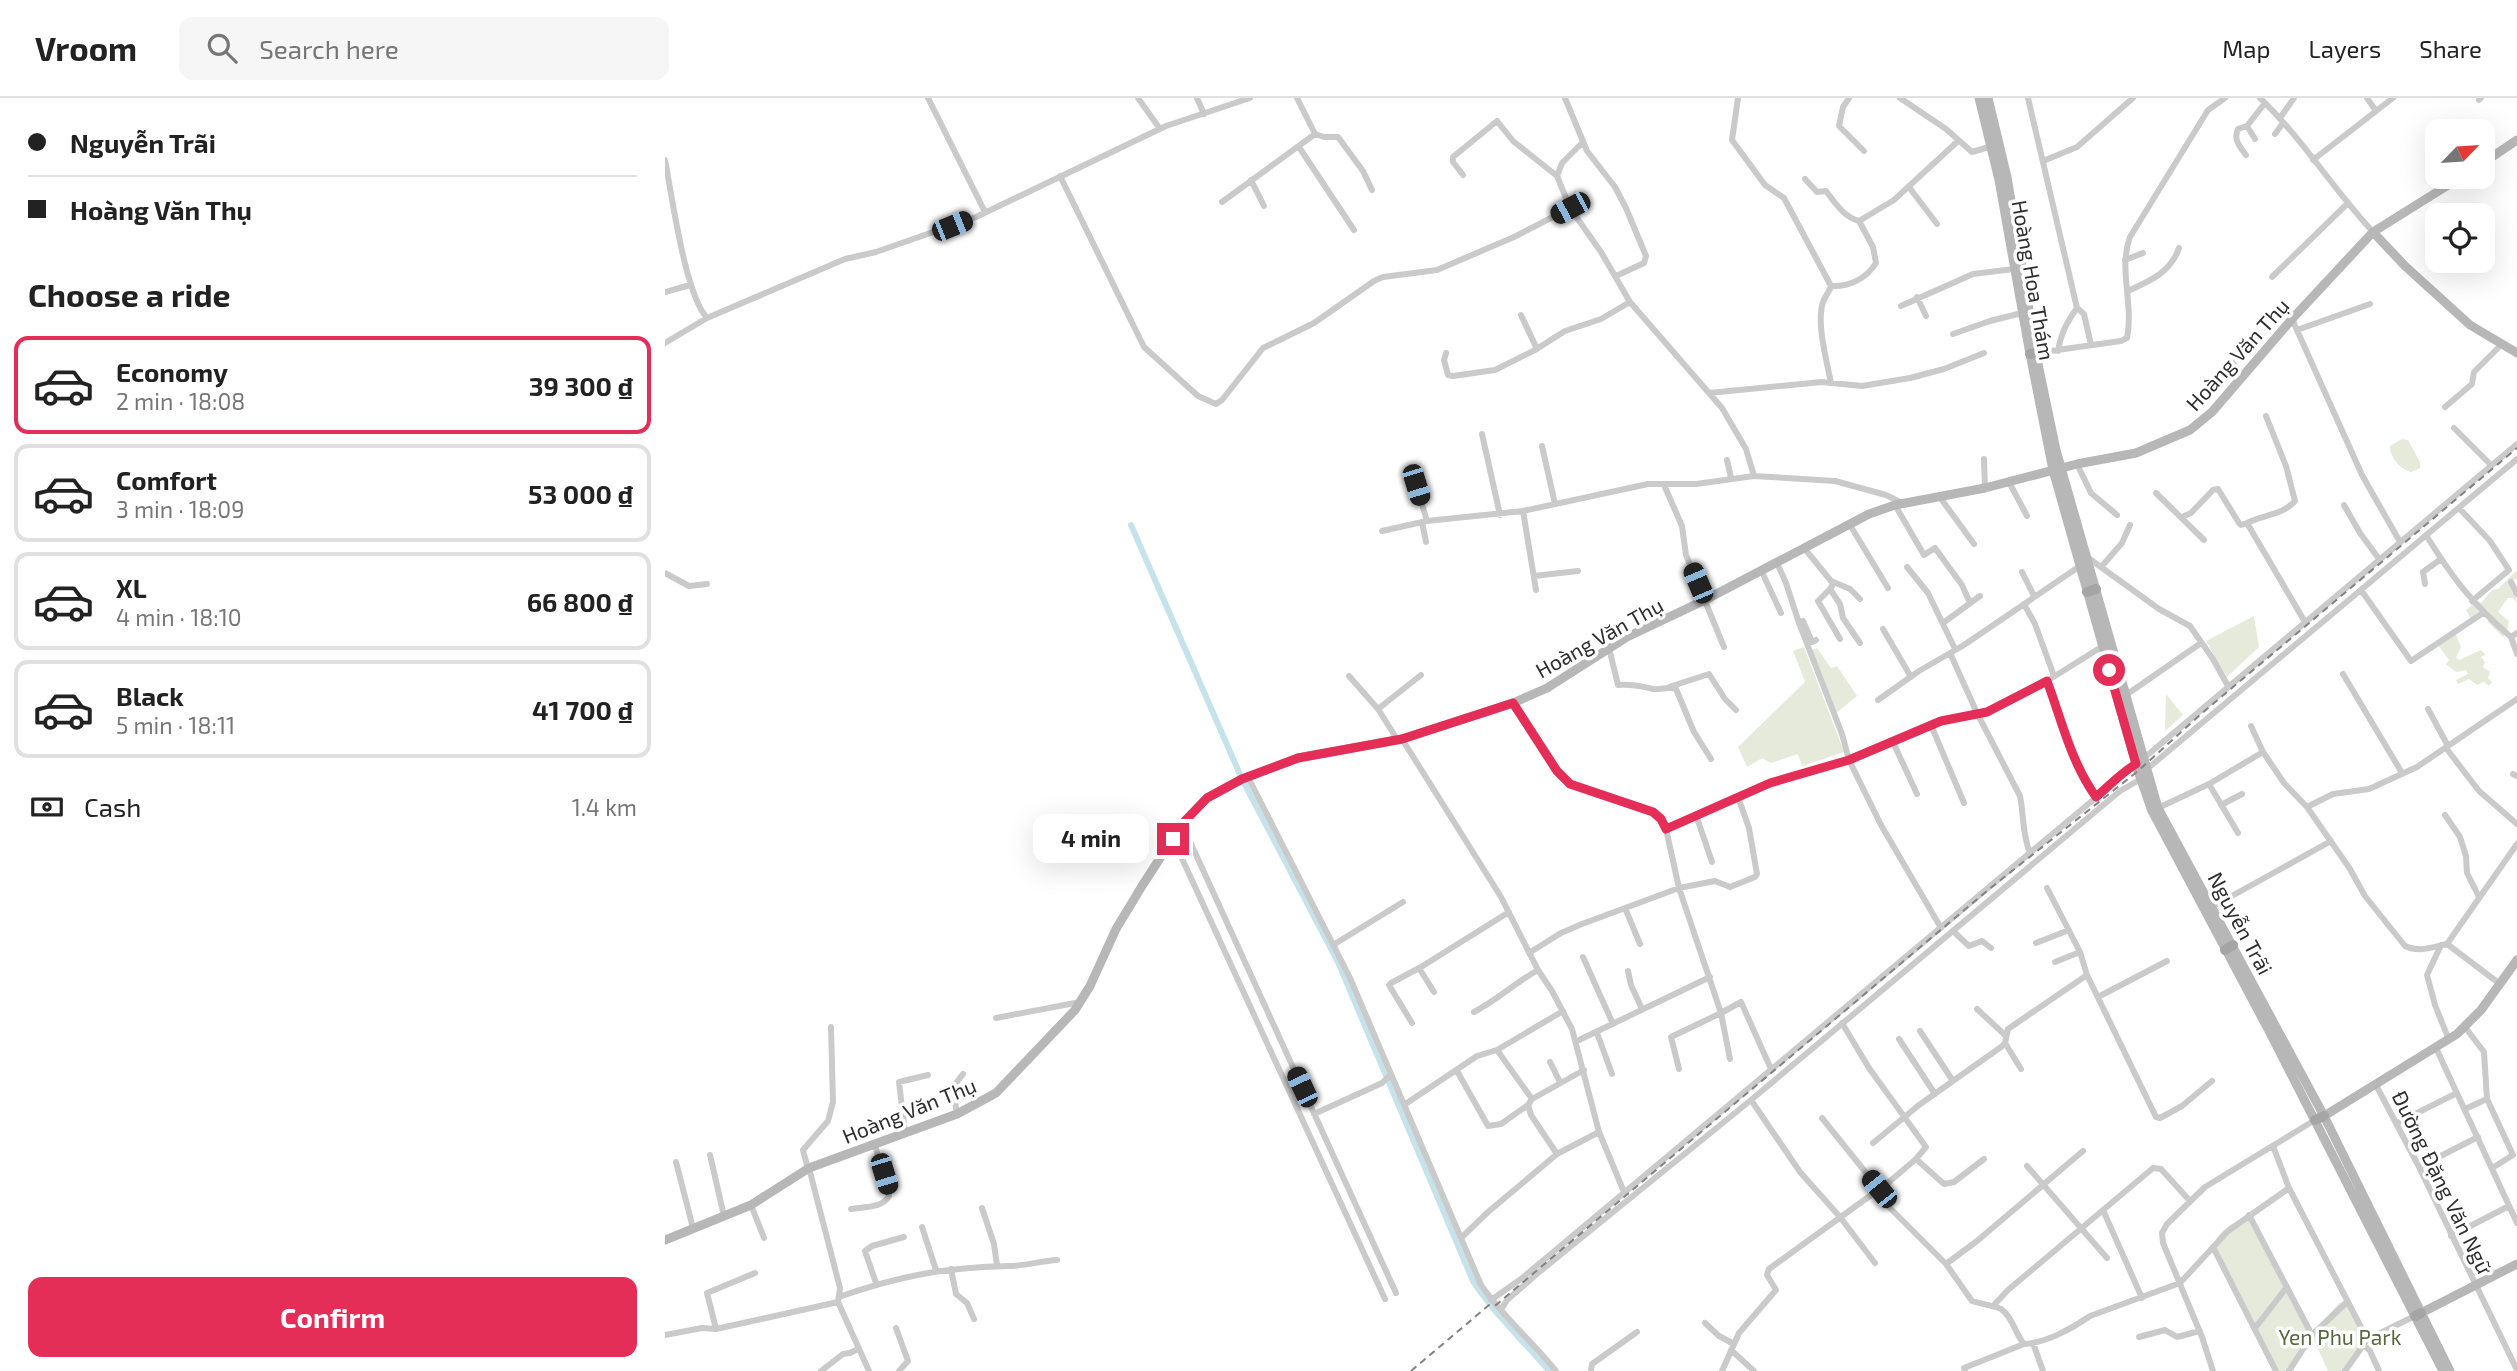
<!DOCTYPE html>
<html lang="en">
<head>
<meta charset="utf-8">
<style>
	body { margin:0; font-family:"Exo 2",sans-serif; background:#f6f6f6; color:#222; height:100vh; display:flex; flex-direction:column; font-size:26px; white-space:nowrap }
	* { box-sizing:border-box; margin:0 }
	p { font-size:23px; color:#767676 }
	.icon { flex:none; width:38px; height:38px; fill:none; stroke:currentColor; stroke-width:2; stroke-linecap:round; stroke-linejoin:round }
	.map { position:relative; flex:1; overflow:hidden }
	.details { display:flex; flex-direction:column; background:#fff; width:665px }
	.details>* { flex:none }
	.guide { display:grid; align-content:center; height:154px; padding:0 28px; background:#fff }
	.needle { width:46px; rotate:65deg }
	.buttons { position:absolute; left:1760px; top:21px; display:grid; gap:14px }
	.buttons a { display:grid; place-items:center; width:70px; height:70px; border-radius:14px; background:#fff; box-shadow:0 7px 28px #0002; font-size:35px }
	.end { position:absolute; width:32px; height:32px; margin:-16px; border:9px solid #e42e57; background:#fff; box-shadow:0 0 0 4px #fff }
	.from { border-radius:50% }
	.bubble { position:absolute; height:49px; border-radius:14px; background:#fff; box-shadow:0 7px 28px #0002; font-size:23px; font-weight:700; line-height:49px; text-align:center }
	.car { position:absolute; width:21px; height:42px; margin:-21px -10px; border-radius:9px; box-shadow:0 0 5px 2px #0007; background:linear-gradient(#222 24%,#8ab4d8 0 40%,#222 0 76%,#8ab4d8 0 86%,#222 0) }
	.guide b { display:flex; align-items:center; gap:24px; height:66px; font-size:26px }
	.guide b+b { border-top:2px solid #e0e0e0 }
	.guide i { width:18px; height:18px; background:#222 }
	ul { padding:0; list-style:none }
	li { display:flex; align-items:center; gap:21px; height:98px; margin:0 14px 10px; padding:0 14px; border:4px solid #e0e0e0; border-radius:14px }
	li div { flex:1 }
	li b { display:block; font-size:26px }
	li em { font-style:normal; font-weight:700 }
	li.on { border-color:#e42e57 }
	li>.icon { width:63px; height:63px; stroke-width:1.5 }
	h2 { padding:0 28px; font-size:32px; line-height:84px }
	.pay { display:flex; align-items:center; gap:18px; height:77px; padding:0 28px; font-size:26px }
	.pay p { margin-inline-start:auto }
	.button { display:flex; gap:14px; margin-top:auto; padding:14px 28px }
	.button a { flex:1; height:80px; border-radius:14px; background:#e42e57; color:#fff; font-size:28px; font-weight:700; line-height:80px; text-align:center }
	header { display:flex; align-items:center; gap:42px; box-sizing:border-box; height:98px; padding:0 35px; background:#fff; border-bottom:2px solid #e0e0e0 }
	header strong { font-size:33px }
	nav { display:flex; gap:38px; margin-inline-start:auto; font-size:24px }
	.search { width:490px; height:63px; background:#f6f6f6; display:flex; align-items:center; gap:18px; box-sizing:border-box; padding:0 24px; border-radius:14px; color:#767676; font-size:26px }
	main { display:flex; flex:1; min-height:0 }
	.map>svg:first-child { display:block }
	.green { fill:#e5eada }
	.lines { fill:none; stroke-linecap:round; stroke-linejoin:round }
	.canal { stroke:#c6e2ea; stroke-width:6 }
	.street { stroke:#cacaca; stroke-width:6 }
	.secondary { stroke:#b7b7b7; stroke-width:9 }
	.primary { stroke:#a5a5a5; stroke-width:10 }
	.rail { stroke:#828282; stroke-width:2; stroke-dasharray:7 5; stroke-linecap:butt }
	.route { stroke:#e42e57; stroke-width:9 }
	.labels { text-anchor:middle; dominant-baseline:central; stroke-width:7; stroke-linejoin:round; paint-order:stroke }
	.street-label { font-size:21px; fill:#2d2d2d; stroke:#fff }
	.park-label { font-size:21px; fill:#57683b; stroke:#fff }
</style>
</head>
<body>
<header>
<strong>Vroom</strong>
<div class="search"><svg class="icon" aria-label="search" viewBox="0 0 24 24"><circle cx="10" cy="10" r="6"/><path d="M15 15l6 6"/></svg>Search here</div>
<nav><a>Map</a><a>Layers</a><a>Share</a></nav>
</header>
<main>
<section class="details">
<div class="guide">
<b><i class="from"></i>Nguyễn Trãi</b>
<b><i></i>Hoàng Văn Thụ</b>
</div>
<h2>Choose a ride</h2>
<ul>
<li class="on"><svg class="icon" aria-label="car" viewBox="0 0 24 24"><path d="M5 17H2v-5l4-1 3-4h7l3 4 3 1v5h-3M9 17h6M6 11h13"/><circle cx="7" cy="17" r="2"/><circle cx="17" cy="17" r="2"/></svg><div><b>Economy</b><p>2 min · 18:08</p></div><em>39 300 ₫</em></li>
<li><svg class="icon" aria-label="car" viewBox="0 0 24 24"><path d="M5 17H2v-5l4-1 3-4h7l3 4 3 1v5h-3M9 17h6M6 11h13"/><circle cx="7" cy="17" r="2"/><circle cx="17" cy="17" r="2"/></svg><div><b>Comfort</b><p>3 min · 18:09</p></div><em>53 000 ₫</em></li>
<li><svg class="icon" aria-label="car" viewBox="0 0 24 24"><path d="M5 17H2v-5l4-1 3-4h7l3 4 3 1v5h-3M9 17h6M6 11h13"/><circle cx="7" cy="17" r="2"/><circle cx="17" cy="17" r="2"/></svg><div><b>XL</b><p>4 min · 18:10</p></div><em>66 800 ₫</em></li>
<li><svg class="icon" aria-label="car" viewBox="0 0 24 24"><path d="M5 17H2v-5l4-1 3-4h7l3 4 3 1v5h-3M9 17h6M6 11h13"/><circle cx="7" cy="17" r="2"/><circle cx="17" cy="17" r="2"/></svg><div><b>Black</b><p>5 min · 18:11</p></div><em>41 700 ₫</em></li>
</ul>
<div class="pay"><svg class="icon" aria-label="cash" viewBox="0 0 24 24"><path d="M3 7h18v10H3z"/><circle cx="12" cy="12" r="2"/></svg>Cash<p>1.4 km</p></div>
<div class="button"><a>Confirm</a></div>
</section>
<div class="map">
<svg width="1852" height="1273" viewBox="0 0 1852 1273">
	<rect width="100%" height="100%" fill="#fff"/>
	<path class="green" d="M 1737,341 L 1743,342 L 1755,364 L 1755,370 L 1746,374 C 1735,371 1725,360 1725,348 Z
		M 1852,472 L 1852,480 L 1847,483 L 1852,505 L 1848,500 L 1843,500 L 1833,514 L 1844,523 L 1842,532 L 1838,539 L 1823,524 L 1822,516 L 1807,523 L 1801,512 L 1806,508 L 1807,501 L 1816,505 L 1827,492 L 1833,491 Z
		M 1589,518 L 1594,549 L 1562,579 L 1541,543 Z
		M 1790,534 L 1796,549 L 1791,559 L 1794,562 L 1816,552 L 1821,557 L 1816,559 L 1820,564 L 1818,569 L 1825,574 L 1823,580 L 1827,584 L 1824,588 L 1819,584 L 1812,587 L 1804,581 L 1793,586 L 1791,582 L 1803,576 L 1801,572 L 1791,574 L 1781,566 L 1784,562 L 1773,547 Z
		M 1139,549 L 1179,654 L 1137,668 L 1133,656 L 1106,665 L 1097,660 L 1082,669 L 1073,649 L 1140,584 L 1128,553 Z
		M 1152,550 L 1166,570 L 1172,568 L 1192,598 L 1171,615 L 1147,552 Z
		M 1501,596 L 1518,617 L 1500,633 Z
		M 1584,1117 L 1647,1236 L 1674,1205 L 1682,1204 L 1704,1239 L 1679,1273 L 1663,1273 L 1647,1238 L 1625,1273 L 1611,1273 L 1548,1149 C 1551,1133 1570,1124 1584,1117 Z"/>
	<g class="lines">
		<path class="canal" d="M 466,427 L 577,681 L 673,864 L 808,1183 C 829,1216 859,1243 884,1273"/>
		<path class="street" d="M 263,0 L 320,114
			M 473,0 L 495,31
			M 532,0 L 539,16
			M 900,0 L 922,53 L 950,89 L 961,110 L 981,158 L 979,165 L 951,178
			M 1073,0 L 1067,42 L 1100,87 L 1119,100 L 1166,188 C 1164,194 1160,199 1158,204 C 1151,225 1162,264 1166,285
			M 1184,0 L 1178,9 L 1174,28 L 1199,53
			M 1235,0 L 1281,31 L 1307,54 L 1324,49
			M 1363,0 L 1412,210 L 1419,216 L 1426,247
			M 1595,0 C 1637,40 1668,91 1708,134
			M 1702,0 L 1711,13
			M 1814,2 L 1816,0
			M 1615,20 L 1629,0
			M 1582,28 L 1590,41
			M 650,36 L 659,39 L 673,39 L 698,73 L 707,92
			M 1610,36 L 1618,25
			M 634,49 L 689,132
			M 1581,57 C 1575,49 1568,42 1573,31 L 1582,28 L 1600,5
			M 0,62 C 7,98 20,196 42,220
			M 1648,62 L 1728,0
			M 1378,63 L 1412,49 L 1468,0
			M 798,77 L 788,64 L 788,59 L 832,23 L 848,43 L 892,78 L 905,110 L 936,154 L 965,204 L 1057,310 L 1081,351 L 1089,378
			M 395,78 L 479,249 L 533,298 L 551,306 L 557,302 L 598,250 L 649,225 L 709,183 L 718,179 L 772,172 L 849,139 L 905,110
			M 892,78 L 897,65 L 918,44
			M 1140,81 L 1152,94 L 1161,93 C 1171,106 1179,119 1194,123 L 1229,102 L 1293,43
			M 586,82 L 599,108
			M 1244,89 L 1272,126
			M 557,104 L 650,36 L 632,0
			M 1460,162 L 1478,155
			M 1607,179 L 1682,106
			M 1166,188 C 1184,189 1201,181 1211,165 L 1208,149 L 1194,123
			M 1463,193 C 1485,183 1506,174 1514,150
			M 0,194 L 25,187
			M 1252,199 L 1261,218
			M 1236,208 L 1308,176 L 1349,171
			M 856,217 L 872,251
			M 1627,221 L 1697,377 L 1735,444
			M 1632,232 L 1705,206
			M 1288,236 L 1325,223 L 1357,215
			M 0,245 L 42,220 L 180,161 L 211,154 L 311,119 L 501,28 L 585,0
			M 1393,253 C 1396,235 1402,224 1412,210
			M 781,255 L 779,262 L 783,277 L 788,278 L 830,272 L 870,252 L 900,233 L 936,221 L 965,204
			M 1371,255 L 1456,243 L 1462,240 C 1469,206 1453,171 1465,139 L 1543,12 L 1560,0
			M 1567,264 L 1578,278
			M 1044,295 L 1157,284 L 1197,288 L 1245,280 L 1279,271 L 1319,255
			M 1780,309 L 1807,286 L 1809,274 L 1837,246
			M 1601,318 L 1621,368 L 1630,403 C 1618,417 1597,417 1582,425 L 1640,524
			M 1789,330 L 1826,367
			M 817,336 L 835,417
			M 877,348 L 890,406
			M 1319,361 L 1320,390
			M 1062,362 L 1066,380
			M 1412,366 L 1426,395 L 1452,417
			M 746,369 L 762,423
			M 1344,384 L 1362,418
			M 999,387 L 1017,428 L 1021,457 L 1026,469 L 1059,549
			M 1491,395 L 1539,442
			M 1274,398 L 1309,446
			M 1230,407 L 1259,457 L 1270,450 L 1297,487 L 1305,505
			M 1679,407 L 1695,435 L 1714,461
			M 1794,410 L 1825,443 L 1844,472 L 1807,503
			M 858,413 L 871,492
			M 1517,419 L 1526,415 L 1548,392 L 1553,391 L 1574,425 L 1576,427 L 1582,425
			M 757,424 L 761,444
			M 1185,427 L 1223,490
			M 717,433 L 762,423 L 858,413 L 983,386 L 1031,386 L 1089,378 L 1170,383 L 1221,397 L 1237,405
			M 1761,437 C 1787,479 1807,506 1846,539
			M 1140,451 L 1166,483 L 1185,491 L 1195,501
			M 1422,459 L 1494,511 L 1525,528 L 1548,561 L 1563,588
			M 1112,465 L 1121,485 L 1134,525 L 1177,636 L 1184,662 L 1216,727 L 1276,830
			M 1437,468 L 1457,445 L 1465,427
			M 1242,469 L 1263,495 L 1290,551
			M 1096,472 L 1116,515
			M 1357,474 L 1369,498
			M 0,475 L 24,488 L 42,486
			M 869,478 L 913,473
			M 1846,484 L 1852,496
			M 1169,485 L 1165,491 L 1175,506 L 1178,520 L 1195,545
			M 1760,486 L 1758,474 L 1776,461
			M 1165,491 L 1153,503 L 1175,541
			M 1696,492 L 1746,563 L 1818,515
			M 1359,506 L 1370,526 L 1389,578
			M 1134,525 L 1138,523 L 1147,544 L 1151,542
			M 1278,525 L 1315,498
			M 1218,531 L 1246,579
			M 1852,535 L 1846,539 L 1852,556
			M 944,550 L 953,587 C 966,586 976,588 988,591 C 996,592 1003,588 1011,591 L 1029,634 L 1046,661
			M 1285,555 L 1312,615 L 1355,698 C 1359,718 1357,736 1365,755
			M 1678,576 L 1737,675
			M 684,578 L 713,611 L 732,641
			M 1382,583 C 1397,623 1406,664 1431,699
			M 1004,589 L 1044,576 L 1060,601 L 1071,612
			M 1461,597 L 1536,545
			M 1213,602 L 1254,573 L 1299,547 L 1415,468
			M 848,605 L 892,672 L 905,686 L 988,714 L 995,721 L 1001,731
			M 713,611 L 756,577
			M 1763,611 L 1783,648
			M 1266,627 L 1299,705
			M 1586,628 L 1598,654 L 1619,685 L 1642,709 L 1685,771 L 1700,798 L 1740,848 C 1754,855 1767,849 1782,846 L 1852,746
			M 737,641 L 836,799 L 873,872 L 887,893 L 907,931 L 934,1034 L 959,1094
			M 1228,644 L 1252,696
			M 1781,650 L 1814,693 L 1852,726
			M 1479,660 L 1852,346
			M 1482,671 L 1852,361
			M 1848,676 L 1852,678
			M 583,679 L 685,880 L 816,1187 C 837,1218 867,1243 891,1273
			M 1544,686 L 1573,735
			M 1556,707 L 1577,696
			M 1642,709 L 1668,696 L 1704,691 L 1752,669 L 1852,601
			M 1493,710 L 1544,686 L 1598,654
			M 1031,717 L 1047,764
			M 1780,717 L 1795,739 L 1801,758 L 1802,775 L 1814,799
			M 517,726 L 731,1195
			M 508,741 L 720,1201
			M 1382,790 L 1415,854 L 1422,877 L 1491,1019 L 1495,1020 L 1517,1008 L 1547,983
			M 1547,809 L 1666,743
			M 960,810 L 975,846
			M 1288,833 L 1304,848 L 1317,843 L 1326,850
			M 1371,845 L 1404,832
			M 1782,846 L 1835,886
			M 668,847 L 738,804
			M 1776,847 L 1762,877 L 1770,907 L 1784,942
			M 864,855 L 896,835 L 917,826 L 1014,790 L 1050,783 L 1065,789 L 1090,779 L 1092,776 L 1084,730 L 1073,699
			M 918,859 L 948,926
			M 1390,864 L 1415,854
			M 754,870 L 769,894
			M 963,873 L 966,887 L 977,911
			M 1433,899 L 1502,863
			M 1312,911 L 1341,938
			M 809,914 C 832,902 850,885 873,872
			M 331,920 L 415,904
			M 747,925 L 727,892 L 724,887 L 726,885 L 756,869 L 844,814
			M 1800,929 L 1819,954 L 1822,1001 L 1848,1057 L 1827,1070
			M 1255,933 L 1288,983
			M 932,935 L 947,976
			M 1234,941 L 1270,996
			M 912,943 L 1045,879
			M 1340,945 L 1356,971
			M 1771,950 L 1852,1125
			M 832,952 L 867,1001
			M 1065,961 L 1056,915 L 1076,904 L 1106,971
			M 885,964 L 895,984
			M 1014,971 L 1006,939 L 1056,915 L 1014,790 L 1001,731 L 1105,685 L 1184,662 L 1276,623 L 1322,614 L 1382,583 L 1438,548
			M 792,973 L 823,1028 L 836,1026 L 863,1007
			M 1711,987 L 1754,1069 L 1852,1272
			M 1086,1002 L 1135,1074 L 1175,1119 L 1210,1165
			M 739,1007 L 812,958 L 832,952 L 898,913
			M 1800,1011 L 1822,1001
			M 292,1016 L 288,989 L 298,976
			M 649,1016 L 717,985 L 726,976
			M 1157,1020 L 1214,1091
			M 1732,1025 L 1792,995
			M 240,1035 L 234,984 L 263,977
			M 1208,1045 L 1254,1007 L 1336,949 L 1340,945 L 1343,931 L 1422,877
			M 1608,1048 L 1624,1090 L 1699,1235 L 1704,1239 L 1709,1238 L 1750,1218
			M 892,1056 L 866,1017 L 863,1007 L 867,1001 L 919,972
			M 45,1057 L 59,1118
			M 1251,1061 L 1279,1086 L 1289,1084 L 1319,1061
			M 11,1064 L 28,1130
			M 1362,1068 L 1442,1160
			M 1754,1069 L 1813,1039
			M 144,1070 L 175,1190 L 173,1204 L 204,1273
			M 143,1071 L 138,1052 L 163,1023 L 168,1004 L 166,929
			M 1210,1095 L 1281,1166 L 1307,1203 C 1316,1206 1327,1207 1336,1211 C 1348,1219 1350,1236 1359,1246 C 1381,1245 1408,1230 1425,1218 L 1515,1185 L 1563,1133 L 1624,1090
			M 86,1107 L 99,1140
			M 317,1110 L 329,1146 L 332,1167
			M 186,1111 C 199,1109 218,1110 224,1098 L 210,1047
			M 1438,1112 L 1477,1200
			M 1584,1117 L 1647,1237
			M 257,1129 L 271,1172
			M 1786,1138 L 1844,1108
			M 796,1140 L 823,1114 L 892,1056 L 934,1034
			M 1548,1149 L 1611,1273
			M 1281,1166 L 1312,1143 L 1418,1053
			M 286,1171 L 291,1196 L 302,1205 L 309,1221
			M 211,1185 L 200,1153 L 207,1148 L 239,1139
			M 174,1199 C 233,1178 282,1169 344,1168 C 360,1168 376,1163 392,1162
			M 826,1202 L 856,1181 L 1452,682 L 1456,675 L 1471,666
			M 1328,1208 L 1343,1192 L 1488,1070 L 1496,1071 L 1525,1103
			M 836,1212 L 842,1202 L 873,1175 L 1086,1002 L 1455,693 L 1476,681
			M 1040,1225 L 1054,1238 L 1069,1246
			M 231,1230 L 243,1263 L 234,1273
			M 1590,1230 L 1622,1189
			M 51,1231 L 42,1195 L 90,1175
			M 0,1237 L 37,1230 L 51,1231 L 173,1204
			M 1474,1239 L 1500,1232 L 1512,1239 L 1535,1233
			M 1368,1245 L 1378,1273
			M 1699,1247 L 1705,1253 L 1714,1273
			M 1066,1252 L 1089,1273
			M 156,1273 L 178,1256 L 185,1255 L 193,1251
			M 926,1273 L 927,1266 L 972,1234
			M 1057,1273 L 1074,1235 L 1111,1192 L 1102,1177 L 1104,1171 L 1224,1084 L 1251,1061 L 1261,1049 L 1204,970 L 1177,925
			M 1300,1273 L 1299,1270 L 1359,1246
			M 1548,1273 L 1537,1239 L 1498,1145 L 1497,1135 L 1502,1126 L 1540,1089 L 1650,1022
			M 1624,1273 L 1647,1237 L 1682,1204
			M 1680,1273 L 1704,1239"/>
		<path class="secondary" d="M 1314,0 L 1334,82 L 1365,256 L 1388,372 L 1473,673 L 1487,713 L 1603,931 L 1778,1273
			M 1323,0 L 1342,79 L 1374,271 L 1391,352 L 1493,710 L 1659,1018 L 1785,1273
			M 1818,65 L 1852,42
			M 1708,134 L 1740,168 L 1805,227 L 1852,255
			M 1659,1018 L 1792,936 L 1816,912 L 1852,862
			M 0,1142 L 86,1107 L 144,1070 L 292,1016 L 331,995 L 410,912 L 425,888 L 451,831 L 477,788 L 517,726 L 542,700 L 577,681 L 633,660 L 737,641 L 848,605 L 882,590 L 962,539 L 1040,502 L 1204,416 L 1230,407 L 1320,390 L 1412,366 L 1471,355 L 1525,332 L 1547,314 L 1627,221 L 1708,134 L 1796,79
			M 1756,1215 L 1852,1166"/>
		<path class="primary" d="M 1365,256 L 1371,255
			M 1422,494 L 1431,491
			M 1560,852 L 1568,847
			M 1650,1022 L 1659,1018
			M 1750,1218 L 1756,1215"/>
		<path class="rail" d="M 746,1273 L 824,1207 L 831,1207 L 1323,792 L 1473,673 L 1536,616 L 1852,350"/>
	</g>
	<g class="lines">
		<path class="route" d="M 508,741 L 517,726 L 542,700 L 577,681 L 633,660 L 737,641 L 848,605 L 892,673 L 905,686 L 988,714 L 996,721 L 1001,731 L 1105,685 L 1184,662 L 1276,623 L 1322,614 L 1382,583 C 1397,623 1406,664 1431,699 C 1444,688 1456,675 1471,666 L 1444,572"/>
	</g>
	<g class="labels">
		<g class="street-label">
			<text transform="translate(1369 182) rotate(80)">Hoàng Hoa Thám</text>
			<text transform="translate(1572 256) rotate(-48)">Hoàng Văn Thụ</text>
			<text transform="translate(934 539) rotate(-29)">Hoàng Văn Thụ</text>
			<text transform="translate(1576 825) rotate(62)">Nguyễn Trãi</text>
			<text transform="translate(244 1012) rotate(-22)">Hoàng Văn Thụ</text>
			<text transform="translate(1778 1084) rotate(64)">Đường Đặng Văn Ngữ</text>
		</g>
		<g class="park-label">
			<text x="1675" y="1238">Yen Phu Park</text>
		</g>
	</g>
</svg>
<div class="buttons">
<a><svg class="needle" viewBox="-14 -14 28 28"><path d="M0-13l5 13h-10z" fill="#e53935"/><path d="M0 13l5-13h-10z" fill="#767676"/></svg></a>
<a><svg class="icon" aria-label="locate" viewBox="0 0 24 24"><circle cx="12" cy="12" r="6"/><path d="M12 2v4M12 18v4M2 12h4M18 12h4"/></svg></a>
</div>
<i class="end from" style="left:1444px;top:572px"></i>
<i class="end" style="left:508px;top:741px"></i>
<div class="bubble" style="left:368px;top:716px;width:116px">4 min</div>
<i class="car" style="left:905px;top:110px;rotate:242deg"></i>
<i class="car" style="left:287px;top:128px;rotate:68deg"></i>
<i class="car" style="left:751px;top:387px;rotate:163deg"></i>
<i class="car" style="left:1033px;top:485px;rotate:337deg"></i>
<i class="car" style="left:637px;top:989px;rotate:335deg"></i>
<i class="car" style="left:219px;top:1076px;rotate:163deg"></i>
<i class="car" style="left:1214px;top:1091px;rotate:321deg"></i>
</div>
</main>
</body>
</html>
